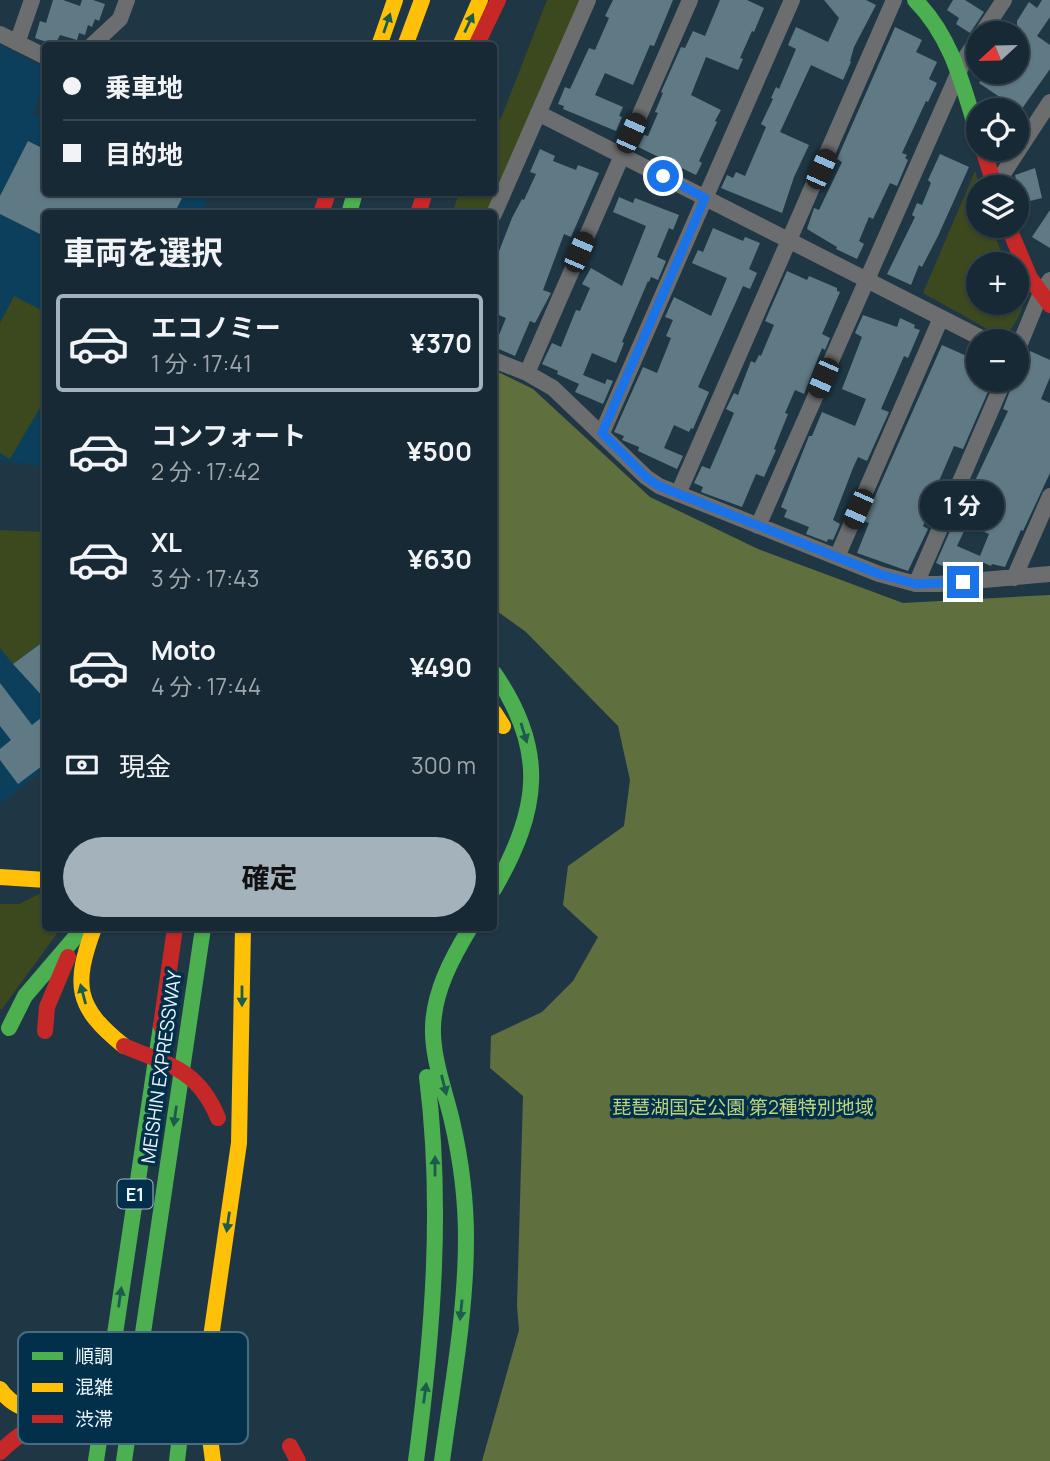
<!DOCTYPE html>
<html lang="ja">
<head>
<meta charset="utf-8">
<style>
	body { margin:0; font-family:Manrope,"Noto Sans JP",sans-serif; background:#20313c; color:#f1f3f6; height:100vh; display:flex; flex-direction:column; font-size:26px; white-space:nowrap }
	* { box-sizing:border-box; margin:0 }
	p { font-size:23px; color:#9ea6ac }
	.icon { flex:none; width:38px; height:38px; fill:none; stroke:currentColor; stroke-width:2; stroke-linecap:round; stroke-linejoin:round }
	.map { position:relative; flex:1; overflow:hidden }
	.side { position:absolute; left:42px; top:210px; width:455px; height:721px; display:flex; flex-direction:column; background:#172934; border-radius:7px; box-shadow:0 2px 5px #0004,0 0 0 2px #36454f }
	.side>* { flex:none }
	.guide { position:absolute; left:42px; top:42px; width:455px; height:154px; border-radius:7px; box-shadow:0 2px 5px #0004,0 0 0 2px #36454f; display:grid; align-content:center; height:154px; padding:0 21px; background:#172934 }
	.needle { width:46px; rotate:248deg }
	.buttons { position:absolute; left:966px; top:21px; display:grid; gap:14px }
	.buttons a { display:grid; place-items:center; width:63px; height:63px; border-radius:50%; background:#172934; box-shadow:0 2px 5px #0004,0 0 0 2px #36454f; font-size:35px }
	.end { position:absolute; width:32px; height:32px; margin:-16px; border:9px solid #1a73e8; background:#fff; box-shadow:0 0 0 4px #fff }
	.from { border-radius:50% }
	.bubble { position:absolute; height:49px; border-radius:24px; background:#172934; box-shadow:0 2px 5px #0004,0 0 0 2px #36454f; font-size:23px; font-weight:700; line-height:49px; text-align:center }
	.car { position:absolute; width:21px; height:42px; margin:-21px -10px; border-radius:9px; box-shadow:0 0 5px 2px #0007; background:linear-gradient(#222 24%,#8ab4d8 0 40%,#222 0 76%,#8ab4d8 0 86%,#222 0) }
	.guide b { display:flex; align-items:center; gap:24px; height:66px; font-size:26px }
	.guide b+b { border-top:2px solid #36454f }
	.guide i { width:18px; height:18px; background:#f1f3f6 }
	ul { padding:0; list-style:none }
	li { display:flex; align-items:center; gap:21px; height:98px; margin:0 14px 10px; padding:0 7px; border:4px solid transparent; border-radius:7px }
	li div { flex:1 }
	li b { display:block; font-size:26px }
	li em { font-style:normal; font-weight:700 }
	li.active { border-color:#a4b2bc }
	li>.icon { width:63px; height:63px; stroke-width:1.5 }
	h2 { padding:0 21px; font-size:32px; line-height:84px }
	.pay { display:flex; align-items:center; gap:18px; height:77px; padding:0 21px; font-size:26px }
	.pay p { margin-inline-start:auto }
	.button { display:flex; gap:14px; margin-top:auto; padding:14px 21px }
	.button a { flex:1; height:80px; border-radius:42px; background:#a4b2bc; color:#111; font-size:28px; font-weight:700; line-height:80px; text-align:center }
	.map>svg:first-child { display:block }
	.built { fill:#0c3f5b }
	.green { fill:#3c491e }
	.forest { fill:#606f3e }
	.building { fill:#607a85 }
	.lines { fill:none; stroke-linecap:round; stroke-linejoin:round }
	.street { stroke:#6c6d6e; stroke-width:16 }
	.fast { stroke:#4caf50; stroke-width:16 }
	.slow { stroke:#ffc107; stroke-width:16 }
	.jam { stroke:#c62828; stroke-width:16 }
	.fast-bridge { stroke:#4caf50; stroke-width:16 }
	.jam-bridge { stroke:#c62828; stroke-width:16 }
	.oneway { fill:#1c5c4c }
	.route { stroke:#1a73e8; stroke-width:9 }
	.labels { text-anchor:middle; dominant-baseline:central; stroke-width:7; stroke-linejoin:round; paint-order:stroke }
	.shield { fill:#02304a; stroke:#a6bac7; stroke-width:2 }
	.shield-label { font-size:18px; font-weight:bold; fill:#ecf5fc }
	.street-label { font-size:19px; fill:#ecf5fc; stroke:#02304a }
	.park-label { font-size:19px; fill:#bed37c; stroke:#02304a }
	.key { fill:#02304a; stroke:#486b7f; stroke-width:2 }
	.key-label { font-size:19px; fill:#ecf5fc }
</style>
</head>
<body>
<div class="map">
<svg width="1050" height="1461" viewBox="0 0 1050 1461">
	<rect width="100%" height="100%" fill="#1f3745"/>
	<path class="built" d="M 0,44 L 45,69 L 45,79 L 33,115 L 45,120 L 46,192 L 209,193 L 202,213 L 46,214 L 45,467 L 0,460 Z
		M 0,530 L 45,532 L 45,769 L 0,804 Z"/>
	<path class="green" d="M 547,0 L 580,0 L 488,213 L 452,214 L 459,193 L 494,192 L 494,126 L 502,116 Z
		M 975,171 L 980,187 L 978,226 L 992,226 L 1005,264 L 978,264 L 978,303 L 1017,303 L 1017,288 C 1019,292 1024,298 1023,304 C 1021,315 1011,332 1002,337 L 923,293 Z
		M 14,296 L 45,312 L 45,399 L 10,459 L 0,453 L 0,323 Z
		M 0,530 L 45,532 L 45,650 L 39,644 L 13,664 L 0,648 Z
		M 45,891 L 46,928 L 61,928 L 2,1009 L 0,1009 L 0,904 L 19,904 Z"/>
	<path class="forest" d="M 494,370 L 533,389 L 650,497 L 758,549 L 903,603 L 1050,595 L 1050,1461 L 482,1461 L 519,1330 L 517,1306 L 523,1096 L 490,1068 L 491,1036 L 542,1012 L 573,981 L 598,937 L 563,905 L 568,866 L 624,826 L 630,780 L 618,726 L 526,632 L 494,609 Z"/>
	<path class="building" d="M 53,0 L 63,0 L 80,6 L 82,0 L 93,0 L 105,4 L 99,21 L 95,19 L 92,27 L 88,25 L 85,35 L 79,33 L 77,40 L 60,35 L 55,45 L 35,38 L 40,21 L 46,23 Z
		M 613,0 L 673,0 L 654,46 L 650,45 L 633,85 L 605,73 L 595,95 L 623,107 L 619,116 L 622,117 L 616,131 L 563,109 L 564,106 L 558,104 L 565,87 L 570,89 L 589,48 L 595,50 L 609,18 L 605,16 Z
		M 720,0 L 747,0 L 764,8 L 754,32 L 752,31 L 740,58 L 743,59 L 738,70 L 706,57 L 691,95 L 721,110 L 715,121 L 717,122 L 699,161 L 702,163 L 696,175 L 638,147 L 644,135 L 648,136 L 658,113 L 655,112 L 663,93 L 661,92 L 681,47 L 685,48 L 693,31 L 705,36 Z
		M 824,0 L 866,0 L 876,5 L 854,47 L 850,61 L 851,62 L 843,80 L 811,65 L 780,132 L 809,145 L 794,177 L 782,213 L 721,188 L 727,175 L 733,178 L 736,172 L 745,176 L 766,127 L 761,124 L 773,99 L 771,98 L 776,87 L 779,89 L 796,49 L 788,45 L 796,27 L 828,42 L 839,18 Z
		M 953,0 L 965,0 L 984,12 L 970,33 L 956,24 L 959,18 L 947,10 Z
		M 1042,0 L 1050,0 L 1050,17 L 1037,36 L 1050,45 L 1050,69 L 1021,110 L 1002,110 L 1007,102 L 979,83 L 986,72 L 1017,72 L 1017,21 L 1029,2 L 1037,8 Z
		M 895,27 L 922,40 L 916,52 L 937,62 L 929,79 L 937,83 L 928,102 L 926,101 L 902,153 L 907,155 L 905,158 L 908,160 L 897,186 L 890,183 L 873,219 L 869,217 L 859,241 L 864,244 L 857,259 L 836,249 L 837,247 L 807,229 L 814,208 L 819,210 L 842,162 L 837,159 Z
		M 28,141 L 46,150 L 46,192 L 185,192 L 174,214 L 46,214 L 46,237 L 0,214 L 0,196 Z
		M 540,149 L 555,156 L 553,161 L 576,170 L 578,165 L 599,173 L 571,237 L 564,234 L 543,290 L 551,293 L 535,323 L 530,321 L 515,356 L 494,347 L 506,318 L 494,313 L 494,264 L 512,218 L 522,199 L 524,200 L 536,174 L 530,172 Z
		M 940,154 L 969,167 L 938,236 L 922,267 L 919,265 L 911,285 L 887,274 L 915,217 L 912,215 L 917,203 L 922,205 L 931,183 L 928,180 Z
		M 1035,168 L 1042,198 L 1022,203 L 1015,175 Z
		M 619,197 L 633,203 L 635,198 L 679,215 L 673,230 L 669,228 L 657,257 L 666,261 L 658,280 L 651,277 L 649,282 L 648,281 L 622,342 L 624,343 L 616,363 L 592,353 L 583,375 L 605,384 L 607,379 L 613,381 L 603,404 L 575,392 L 579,384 L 557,374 L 558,371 L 542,364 L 552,343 L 561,347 L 576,310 L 580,311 L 590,288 L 582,284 L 591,268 L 622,286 L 646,226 L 613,212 Z
		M 1050,210 L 1050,248 L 1032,237 Z
		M 713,228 L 743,241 L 745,237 L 760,243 L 749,269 L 757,273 L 750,289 L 743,286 L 698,387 L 709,392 L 693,429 L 691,428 L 689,432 L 674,425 L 664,448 L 683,456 L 677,469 L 638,451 L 639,447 L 622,440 L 624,436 L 614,432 L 643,367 L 657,373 L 671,338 L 666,336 L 673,320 L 665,317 L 674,297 L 711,316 L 727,278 L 692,263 L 698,250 L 703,252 Z
		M 787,271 L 807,280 L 809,276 L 837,288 L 837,291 L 840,292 L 822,334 L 830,338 L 825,350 L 822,348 L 804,394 L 795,390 L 785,413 L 788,414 L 774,449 L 776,450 L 764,477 L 756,474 L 742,507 L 701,492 L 703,487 L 694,483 L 702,466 L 710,469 L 734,413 L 726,409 L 734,393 L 738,395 L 751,361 L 755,363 L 759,355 L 761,356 L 774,325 L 765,321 Z
		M 863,315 L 897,327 L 900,318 L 915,325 L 914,328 L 920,330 L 908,358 L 904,356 L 881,409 L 889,412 L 867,461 L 858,457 L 853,468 L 833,520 L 840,524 L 833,540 L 828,539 L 827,542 L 806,534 L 809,527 L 784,517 L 787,510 L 781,507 L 809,436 L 812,436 L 822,412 L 855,426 L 866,399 L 842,389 L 862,337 L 855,333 Z
		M 942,345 L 978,361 L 978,380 L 993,380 L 963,449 L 954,446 L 936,488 L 943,492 L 937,506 L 932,504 L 923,526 L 928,529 L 908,571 L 857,553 L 869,523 L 864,521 Z
		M 1030,351 L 1050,360 L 1050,377 L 1041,399 L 1050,403 L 1050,473 L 1023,531 L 1021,530 L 1005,567 L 992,564 L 991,566 L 982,562 L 979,568 L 962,562 L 956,572 L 936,563 L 953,524 L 965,529 L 957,546 L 980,556 L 989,534 L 964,523 L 980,485 L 974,483 L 1008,411 L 1003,409 L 1014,380 L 1017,380 Z
		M 40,644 L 46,650 L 46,700 L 13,664 Z
		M 0,683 L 32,725 L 46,714 L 46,763 L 18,784 L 0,760 L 0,749 L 11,740 L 0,726 Z"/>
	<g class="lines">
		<path class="street" d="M 982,33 L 1004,0
			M 0,34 L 46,57
			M 17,43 L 32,0
			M 91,46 L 120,19 L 127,0
			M 538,113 L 987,341
			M 995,186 L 1050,102
			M 494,214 L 588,0
			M 1017,351 L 1040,295 L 1050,280
			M 494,360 L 527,373 L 553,388 L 646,477 L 659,486 L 879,574 L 916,584 L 938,584 L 1050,574
			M 527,373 L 690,0
			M 602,433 L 792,0
			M 678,494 L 894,0
			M 758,526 L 965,58 L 978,39
			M 837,557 L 941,318
			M 1014,578 L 1050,496
			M 916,584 L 1004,380"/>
		<path class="fast" d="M 915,0 C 952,37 963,86 978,135
			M 349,214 L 355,192
			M 494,673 C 548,751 539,811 494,889
			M 9,1028 L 25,996 L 78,934
			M 183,1410 L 192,1350
			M 96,1461 L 161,1026
			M 124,1461 L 203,928
			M 416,1461 C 433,1333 443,1205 427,1077
			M 442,1461 C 452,1387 466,1313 466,1238 C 466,1198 461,1160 452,1121 C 445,1091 432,1058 433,1027 C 434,991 452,958 470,928"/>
		<path class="slow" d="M 379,46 L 395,0
			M 405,46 L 422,0
			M 460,46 L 480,0
			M 494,712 L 503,726
			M 0,877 L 46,880
			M 94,928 C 73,985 75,1007 124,1046
			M 0,1389 C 14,1410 36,1412 59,1417
			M 213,1461 L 206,1407 L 206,1372 L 239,1143 L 243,928"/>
		<path class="jam" d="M 476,46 L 498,0
			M 983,149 L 995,187
			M 321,214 L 328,192
			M 418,214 L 425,192
			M 1008,226 L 1030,278 L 1050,305
			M 161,1026 L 175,928
			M 45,1031 L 47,1007 L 68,957
			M 290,1446 L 298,1461
			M 0,1452 C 20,1432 42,1419 71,1416"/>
		<path class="fast-bridge" d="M 177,1461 L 183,1410"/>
		<path class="jam-bridge" d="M 124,1046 C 169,1065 198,1069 218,1118
			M 71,1416 L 147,1428 L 173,1437"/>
	</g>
	<defs><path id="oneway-solid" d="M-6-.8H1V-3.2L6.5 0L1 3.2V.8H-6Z" transform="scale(1.75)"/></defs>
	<g class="oneway">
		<use href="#oneway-solid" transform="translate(387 23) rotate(-71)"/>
		<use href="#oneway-solid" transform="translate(469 23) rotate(-65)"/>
		<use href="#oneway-solid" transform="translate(524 733) rotate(73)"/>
		<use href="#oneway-solid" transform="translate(83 994) rotate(-105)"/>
		<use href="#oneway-solid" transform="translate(242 996) rotate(90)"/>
		<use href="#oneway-solid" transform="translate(444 1085) rotate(76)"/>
		<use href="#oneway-solid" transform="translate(175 1116) rotate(98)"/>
		<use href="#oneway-solid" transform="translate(435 1166) rotate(-90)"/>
		<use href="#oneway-solid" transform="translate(228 1222) rotate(98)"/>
		<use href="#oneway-solid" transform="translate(120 1297) rotate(-82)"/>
		<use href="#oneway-solid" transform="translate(461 1310) rotate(96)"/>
		<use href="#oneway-solid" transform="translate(425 1393) rotate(-82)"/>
	</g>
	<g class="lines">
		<path class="route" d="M 663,176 L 705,198 L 602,433 L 646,477 L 659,486 L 879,574 L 916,584 L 963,582"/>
	</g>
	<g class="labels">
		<rect class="shield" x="117.5" y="1179.5" width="35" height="29" rx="5"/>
		<g class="shield-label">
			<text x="135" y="1194">E1</text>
		</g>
		<g class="street-label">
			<text transform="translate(161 1067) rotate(-82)">MEISHIN EXPRESSWAY</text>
		</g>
		<g class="park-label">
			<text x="743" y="1107">琵琶湖国定公園 第2種特別地域</text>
		</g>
	</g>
	<rect x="18" y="1332" width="230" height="112" rx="10" class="key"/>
	<rect x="32" y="1352" width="31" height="8" fill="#4caf50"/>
	<rect x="32" y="1383" width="31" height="9" fill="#ffc107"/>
	<rect x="32" y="1415" width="31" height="8" fill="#c62828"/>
	<g class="key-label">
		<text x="75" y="1363">順調</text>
		<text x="75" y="1394">混雑</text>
		<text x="75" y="1426">渋滞</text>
	</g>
</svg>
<div class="buttons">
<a><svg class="needle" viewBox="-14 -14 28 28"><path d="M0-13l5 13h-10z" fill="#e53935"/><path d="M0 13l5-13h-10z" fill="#9ea6ac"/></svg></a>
<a><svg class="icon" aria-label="locate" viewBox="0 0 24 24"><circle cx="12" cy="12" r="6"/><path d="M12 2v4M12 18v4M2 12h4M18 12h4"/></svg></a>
<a><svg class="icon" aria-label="layers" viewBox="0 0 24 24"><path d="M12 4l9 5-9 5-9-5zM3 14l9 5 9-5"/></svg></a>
<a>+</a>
<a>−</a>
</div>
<i class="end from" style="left:663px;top:176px"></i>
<i class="end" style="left:963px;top:582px"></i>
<div class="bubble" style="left:920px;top:481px;width:84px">1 分</div>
<i class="car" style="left:631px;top:133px;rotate:24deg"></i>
<i class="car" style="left:821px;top:169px;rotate:24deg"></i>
<i class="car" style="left:579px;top:252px;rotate:23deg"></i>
<i class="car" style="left:823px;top:378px;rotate:204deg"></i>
<i class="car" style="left:858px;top:509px;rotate:204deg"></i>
<div class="guide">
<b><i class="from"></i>乗車地</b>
<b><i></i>目的地</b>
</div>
<section class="side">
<h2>車両を選択</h2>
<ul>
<li class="active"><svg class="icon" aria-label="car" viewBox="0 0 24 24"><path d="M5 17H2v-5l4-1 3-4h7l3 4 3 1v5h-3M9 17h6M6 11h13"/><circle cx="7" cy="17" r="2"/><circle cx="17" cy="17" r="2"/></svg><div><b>エコノミー</b><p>1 分 · 17:41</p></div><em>¥370</em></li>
<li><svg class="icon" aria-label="car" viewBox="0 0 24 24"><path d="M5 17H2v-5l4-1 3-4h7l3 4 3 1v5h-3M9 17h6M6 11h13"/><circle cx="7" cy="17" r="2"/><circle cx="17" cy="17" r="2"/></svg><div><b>コンフォート</b><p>2 分 · 17:42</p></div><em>¥500</em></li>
<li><svg class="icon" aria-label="car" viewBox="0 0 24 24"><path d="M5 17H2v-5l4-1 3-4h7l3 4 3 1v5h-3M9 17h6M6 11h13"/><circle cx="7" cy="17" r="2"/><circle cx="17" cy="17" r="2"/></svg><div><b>XL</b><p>3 分 · 17:43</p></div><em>¥630</em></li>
<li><svg class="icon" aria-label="car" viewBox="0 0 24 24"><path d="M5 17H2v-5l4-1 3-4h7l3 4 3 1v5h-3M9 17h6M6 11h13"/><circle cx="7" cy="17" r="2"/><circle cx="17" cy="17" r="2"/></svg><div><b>Moto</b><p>4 分 · 17:44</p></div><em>¥490</em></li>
</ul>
<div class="pay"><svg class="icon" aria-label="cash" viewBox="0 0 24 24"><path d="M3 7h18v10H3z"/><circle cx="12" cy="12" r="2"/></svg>現金<p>300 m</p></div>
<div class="button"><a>確定</a></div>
</section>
</div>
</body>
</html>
